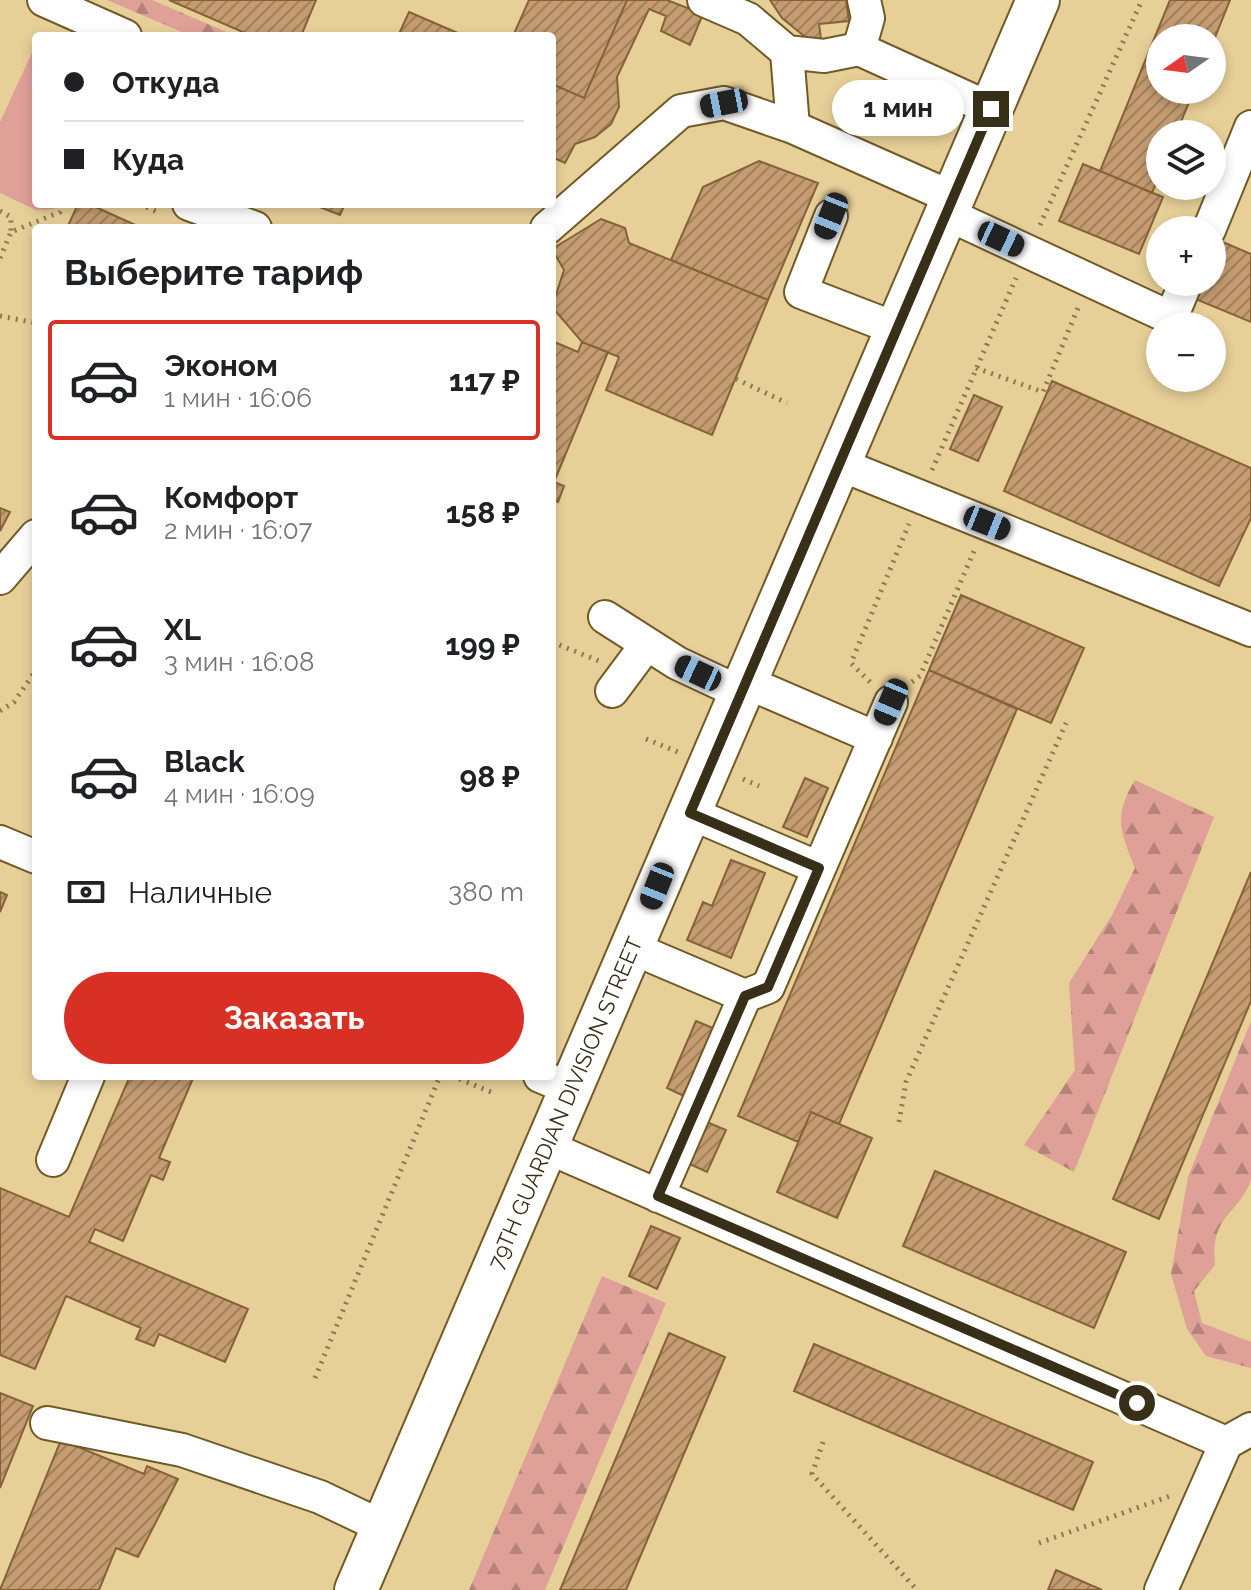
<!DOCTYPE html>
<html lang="ru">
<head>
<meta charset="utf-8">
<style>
	body { margin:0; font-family:Raleway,sans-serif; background:#f6f6f6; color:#202124; height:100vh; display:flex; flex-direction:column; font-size:30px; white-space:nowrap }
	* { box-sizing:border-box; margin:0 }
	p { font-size:26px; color:#757577 }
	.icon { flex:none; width:44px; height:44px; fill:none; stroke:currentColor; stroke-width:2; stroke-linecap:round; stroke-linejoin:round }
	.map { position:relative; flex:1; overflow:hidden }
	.details { position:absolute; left:32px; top:224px; width:524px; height:856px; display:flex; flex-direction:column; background:#fff; border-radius:8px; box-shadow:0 4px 12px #0003 }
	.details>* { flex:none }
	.hud { position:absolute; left:32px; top:32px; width:524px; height:176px; border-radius:8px; box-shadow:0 4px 12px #0003; display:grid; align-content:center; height:176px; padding:0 32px; background:#fff }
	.needle { width:52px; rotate:256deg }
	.controls { position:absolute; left:1146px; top:24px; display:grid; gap:16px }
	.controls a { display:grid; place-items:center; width:80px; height:80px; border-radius:50%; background:#fff; box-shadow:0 4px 12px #0003; font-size:40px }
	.end { position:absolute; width:36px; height:36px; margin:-18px; border:10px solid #382f19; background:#fff; box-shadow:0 0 0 4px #fff }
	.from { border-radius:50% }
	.bubble { position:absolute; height:56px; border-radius:28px; background:#fff; box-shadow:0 4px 12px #0003; font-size:26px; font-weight:700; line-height:56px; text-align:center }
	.car { position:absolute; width:24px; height:48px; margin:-24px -12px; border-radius:10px; box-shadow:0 0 6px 2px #0007; background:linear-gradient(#222 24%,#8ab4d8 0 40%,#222 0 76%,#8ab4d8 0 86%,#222 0) }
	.hud b { display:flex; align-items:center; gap:28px; height:76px; font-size:30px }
	.hud b+b { border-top:2px solid #e0e0e0 }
	.hud i { width:20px; height:20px; background:#202124 }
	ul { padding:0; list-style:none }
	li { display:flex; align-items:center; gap:24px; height:120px; margin:0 16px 12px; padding:0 16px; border:4px solid transparent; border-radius:8px }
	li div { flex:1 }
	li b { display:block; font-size:30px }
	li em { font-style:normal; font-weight:700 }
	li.selected { border-color:#d93025 }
	li>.icon { width:72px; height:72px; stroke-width:1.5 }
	h2 { padding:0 32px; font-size:36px; line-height:96px }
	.pay { display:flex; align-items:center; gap:20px; height:88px; padding:0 32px; font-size:30px }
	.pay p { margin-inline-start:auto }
	.cta { display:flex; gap:16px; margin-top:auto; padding:16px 32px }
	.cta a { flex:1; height:92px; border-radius:48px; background:#d93025; color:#fff; font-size:32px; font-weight:700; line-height:92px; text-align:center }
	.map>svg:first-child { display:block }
	.forest { fill:url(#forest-firs) }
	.park { fill:#dfa098 }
	.building { fill:url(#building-hatch); stroke:#876238; stroke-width:2 }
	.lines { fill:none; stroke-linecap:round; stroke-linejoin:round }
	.minor-casing { stroke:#705b26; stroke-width:36 }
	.major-casing { stroke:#705b26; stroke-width:46 }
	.path { stroke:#887853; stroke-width:5; stroke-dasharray:2 6; stroke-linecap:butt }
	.minor { stroke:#fff; stroke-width:32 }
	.major { stroke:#fff; stroke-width:42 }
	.route { stroke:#382f19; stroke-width:10 }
	.labels { text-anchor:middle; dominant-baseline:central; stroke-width:8; stroke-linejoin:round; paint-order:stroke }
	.street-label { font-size:22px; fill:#382f19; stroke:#fdf2d6 }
</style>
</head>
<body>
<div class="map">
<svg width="1251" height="1590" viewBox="0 0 1251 1590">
	<defs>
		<pattern id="forest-firs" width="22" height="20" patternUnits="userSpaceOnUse" patternTransform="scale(2)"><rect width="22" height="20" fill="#dfa098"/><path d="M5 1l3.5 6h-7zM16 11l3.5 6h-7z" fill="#b6837b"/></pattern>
		<pattern id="building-hatch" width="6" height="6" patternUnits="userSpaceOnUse" patternTransform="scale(2)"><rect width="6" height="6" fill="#c59c71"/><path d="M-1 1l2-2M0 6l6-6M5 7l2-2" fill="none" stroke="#a1805c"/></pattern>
	</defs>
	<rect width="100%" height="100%" fill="#e7cf98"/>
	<path class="forest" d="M 107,0 L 152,0 L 236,36 L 191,36 Z
		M 1135,780 L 1214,817 L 1074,1172 L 1024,1145 L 1075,1070 L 1069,983 L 1112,915 L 1135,868 C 1120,831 1113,816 1135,780 Z
		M 1251,1021 L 1251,1180 C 1237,1217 1210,1214 1215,1265 L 1194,1291 L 1202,1323 L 1251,1342 L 1251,1368 L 1206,1356 L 1187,1329 L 1171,1274 L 1188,1177 Z
		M 602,1276 L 666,1303 L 545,1590 L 469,1590 Z"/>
	<path class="park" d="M 36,44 L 36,204 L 57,204 L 54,209 L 36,210 L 0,193 L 0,122 Z"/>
	<path class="building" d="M 169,0 L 316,0 L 301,36 L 252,36 Z
		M 529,0 L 627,0 L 584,98 L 552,84 L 552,36 L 513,36 Z
		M 627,0 L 667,0 L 703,14 L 690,45 L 661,31 L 666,16 L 649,9 L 617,77 L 619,107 L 611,124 L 595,137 L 575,144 L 565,163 L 552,157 L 552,84 L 584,98 Z
		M 770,0 L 846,0 L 849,21 L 819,24 L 821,39 L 809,40 L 782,18 Z
		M 1170,0 L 1230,0 L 1212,45 L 1212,38 L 1160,38 L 1160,90 L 1194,90 L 1176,134 L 1160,134 L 1160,173 L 1152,193 L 1100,171 Z
		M 409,12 L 460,34 L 463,36 L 398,36 Z
		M 759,161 L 818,183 L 768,300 L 671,260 L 703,187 Z
		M 1083,164 L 1163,197 L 1139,254 L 1059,221 Z
		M 78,204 L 89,204 L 142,228 L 67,228 Z
		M 312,204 L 345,204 L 340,215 Z
		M 601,219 L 625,228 L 629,243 L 768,300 L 712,435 L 606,390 L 619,357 L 582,342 L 552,307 L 564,270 L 552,249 Z
		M 1218,240 L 1251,254 L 1251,322 L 1193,298 L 1200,282 L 1212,282 L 1212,254 Z
		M 552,341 L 578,352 L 582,342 L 608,352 L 554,482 L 564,486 L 558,502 L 552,499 Z
		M 1052,381 L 1251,468 L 1251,518 L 1219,586 L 1004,491 Z
		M 974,395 L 1002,407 L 978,461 L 950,449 Z
		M 0,508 L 10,512 L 0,531 Z
		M 961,595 L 1084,648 L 1051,723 L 929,670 Z
		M 929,670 L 1017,709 L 839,1124 L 811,1112 L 798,1142 L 738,1116 Z
		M 805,778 L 828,788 L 807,837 L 783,827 Z
		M 731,860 L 765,873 L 731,958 L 687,940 L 703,902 L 712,906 Z
		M 1251,872 L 1251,1001 L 1159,1219 L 1113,1199 Z
		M 0,892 L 7,895 L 0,912 Z
		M 696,1021 L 720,1031 L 690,1099 L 667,1088 Z
		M 130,1076 L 194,1076 L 159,1158 L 170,1162 L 163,1180 L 151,1175 L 123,1241 L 95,1229 L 89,1242 L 248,1309 L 225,1362 L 159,1334 L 154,1346 L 136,1339 L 141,1328 L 66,1296 L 35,1369 L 0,1355 L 0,1188 L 69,1217 Z
		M 811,1112 L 872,1138 L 837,1218 L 777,1192 Z
		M 702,1120 L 726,1130 L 707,1172 L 683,1161 Z
		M 935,1171 L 1126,1252 L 1094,1328 L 903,1246 Z
		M 651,1226 L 680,1238 L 657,1289 L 629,1276 Z
		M 669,1333 L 725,1357 L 706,1402 L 626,1590 L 560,1590 Z
		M 814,1344 L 1093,1462 L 1073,1510 L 794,1391 Z
		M 0,1393 L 33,1406 L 0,1488 Z
		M 61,1440 L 144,1474 L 147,1466 L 178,1479 L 138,1557 L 116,1548 L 99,1590 L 0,1590 Z
		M 1056,1570 L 1102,1590 L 1048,1590 Z"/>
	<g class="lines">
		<g class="minor-casing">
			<path id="minor" d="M 44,0 L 125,36
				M 704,0 L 748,19 L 787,52 L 793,127
				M 859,49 L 868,18 L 864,0
				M 787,52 L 824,56 L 859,49 L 991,109
				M 189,204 L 255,228
				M 947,214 L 1171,318 L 1186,282
				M 831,216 L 801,292 L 897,329
				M 547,228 L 681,111 L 724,103 L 793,127 L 953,198
				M 1209,230 L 1251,127
				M 839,464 L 1251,630
				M 0,578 L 36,536
				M 605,617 L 677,663 L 741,693
				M 746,682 L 876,738
				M 612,691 L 647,644
				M 690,813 L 819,868
				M 0,842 L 36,857
				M 632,948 L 745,996
				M 540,1076 L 571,1089
				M 547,1147 L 1226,1443 L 1161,1590
				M 53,1160 L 88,1076
				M 658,1196 L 745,996 L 768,987 L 891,702
				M 47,1423 L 182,1450 L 320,1497 L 383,1527
				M 1226,1443 L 1251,1429"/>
		</g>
		<g class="major-casing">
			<g id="major">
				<path id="s1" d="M 356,1590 L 1038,0"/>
			</g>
		</g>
		<path class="path" d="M 139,204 L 160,213
			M 0,211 L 11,217 L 11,232
			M 1040,225 L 1142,0
			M 0,258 L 11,232 L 60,212 L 64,204
			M 0,316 L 36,323
			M 976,368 L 1043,392 L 1078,308
			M 736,379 L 787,403
			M 932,470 L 1016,278
			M 552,642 L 599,661
			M 870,682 L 851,663 L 909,524
			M 912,682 L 920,676 L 974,551
			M 0,711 L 14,702 L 36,670
			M 646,739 L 678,752
			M 743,779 L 759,786
			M 452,1076 L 491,1092
			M 899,1122 L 906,1082 L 1066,723
			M 315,1378 L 440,1076
			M 823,1442 L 812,1474 L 917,1590
			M 1039,1543 L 1170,1496"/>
		<use href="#minor" class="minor"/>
		<use href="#major" class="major"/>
	</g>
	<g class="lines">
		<path class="route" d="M 991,109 L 690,813 L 819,868 L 768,987 L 745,996 L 658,1196 L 1137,1403"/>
	</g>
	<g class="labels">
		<g class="street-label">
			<text stroke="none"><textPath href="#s1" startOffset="530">79TH GUARDIAN DIVISION STREET</textPath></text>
		</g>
	</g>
</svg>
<div class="controls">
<a><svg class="needle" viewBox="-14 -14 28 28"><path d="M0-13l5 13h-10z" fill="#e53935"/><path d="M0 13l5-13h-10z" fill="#757577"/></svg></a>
<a><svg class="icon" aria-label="layers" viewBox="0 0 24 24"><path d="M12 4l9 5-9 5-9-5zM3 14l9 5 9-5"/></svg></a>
<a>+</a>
<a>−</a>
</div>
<i class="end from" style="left:1137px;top:1403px"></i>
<i class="end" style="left:991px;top:109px"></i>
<div class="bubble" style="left:832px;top:80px;width:132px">1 мин</div>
<i class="car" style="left:724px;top:103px;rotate:259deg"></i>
<i class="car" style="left:831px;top:216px;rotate:202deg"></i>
<i class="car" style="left:1001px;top:239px;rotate:115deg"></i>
<i class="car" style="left:987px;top:523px;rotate:112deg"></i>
<i class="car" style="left:698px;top:673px;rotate:295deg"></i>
<i class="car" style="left:891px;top:702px;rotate:203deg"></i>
<i class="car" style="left:657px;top:886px;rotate:202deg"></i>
<div class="hud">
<b><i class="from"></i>Откуда</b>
<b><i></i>Куда</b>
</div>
<section class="details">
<h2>Выберите тариф</h2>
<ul>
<li class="selected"><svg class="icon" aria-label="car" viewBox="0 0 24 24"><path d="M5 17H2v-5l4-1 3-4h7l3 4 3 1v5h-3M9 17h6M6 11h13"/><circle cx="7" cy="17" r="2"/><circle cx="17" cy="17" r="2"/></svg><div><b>Эконом</b><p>1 мин · 16:06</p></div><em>117 ₽</em></li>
<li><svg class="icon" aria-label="car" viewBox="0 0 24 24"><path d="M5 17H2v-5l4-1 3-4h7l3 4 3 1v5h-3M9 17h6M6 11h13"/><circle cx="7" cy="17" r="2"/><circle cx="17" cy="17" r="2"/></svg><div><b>Комфорт</b><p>2 мин · 16:07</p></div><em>158 ₽</em></li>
<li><svg class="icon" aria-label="car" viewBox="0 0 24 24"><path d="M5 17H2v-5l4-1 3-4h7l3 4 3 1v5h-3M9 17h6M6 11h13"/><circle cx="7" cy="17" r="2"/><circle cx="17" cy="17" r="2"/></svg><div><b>XL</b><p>3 мин · 16:08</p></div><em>199 ₽</em></li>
<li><svg class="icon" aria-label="car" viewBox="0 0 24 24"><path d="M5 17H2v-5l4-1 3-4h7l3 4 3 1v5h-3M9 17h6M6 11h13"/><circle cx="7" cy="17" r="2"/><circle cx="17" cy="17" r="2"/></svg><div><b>Black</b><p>4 мин · 16:09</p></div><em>98 ₽</em></li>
</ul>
<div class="pay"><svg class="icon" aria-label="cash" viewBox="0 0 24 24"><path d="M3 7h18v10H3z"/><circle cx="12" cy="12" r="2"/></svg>Наличные<p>380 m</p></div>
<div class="cta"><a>Заказать</a></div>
</section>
</div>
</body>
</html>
